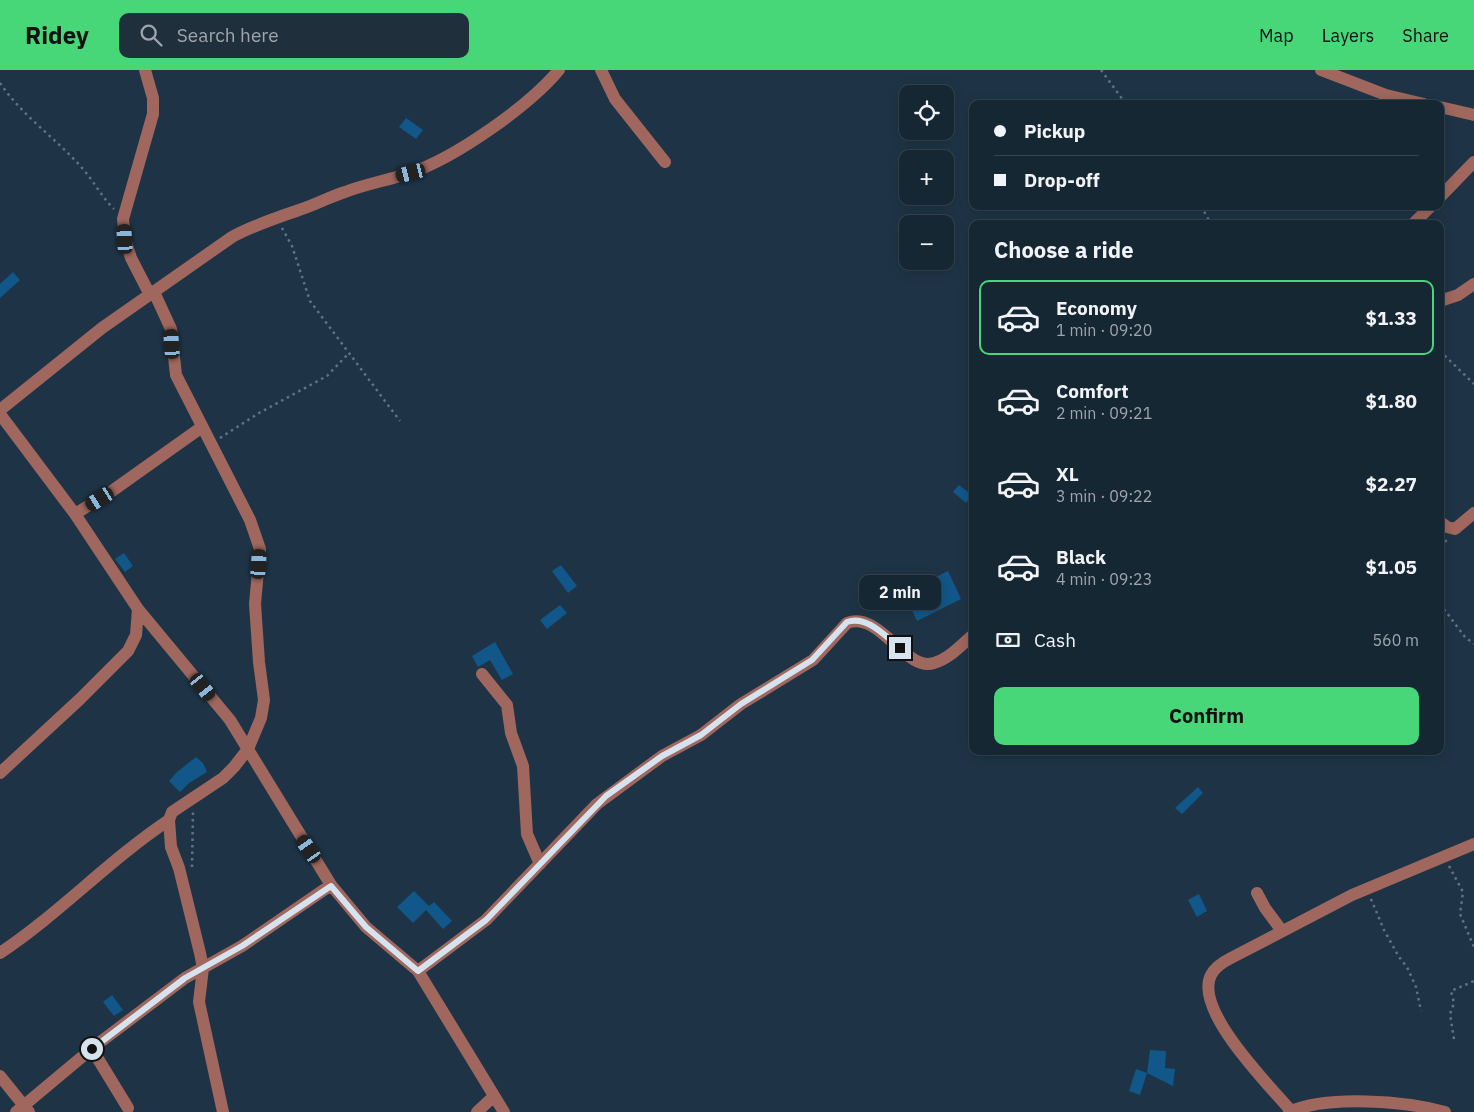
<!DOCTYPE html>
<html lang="en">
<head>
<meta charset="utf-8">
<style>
	body { margin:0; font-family:"IBM Plex Sans",sans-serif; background:#1f2f3c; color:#f1f3f6; height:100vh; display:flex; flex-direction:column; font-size:19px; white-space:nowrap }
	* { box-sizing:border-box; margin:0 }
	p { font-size:16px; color:#9ea5ac }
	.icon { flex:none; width:28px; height:28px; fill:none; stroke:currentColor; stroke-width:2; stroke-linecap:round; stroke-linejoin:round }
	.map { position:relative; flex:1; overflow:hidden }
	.details { position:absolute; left:969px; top:150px; width:475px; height:535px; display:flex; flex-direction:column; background:#162734; border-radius:10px; box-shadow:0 2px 12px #0003,0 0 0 1px #35444f }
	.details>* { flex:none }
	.banner { position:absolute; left:969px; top:30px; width:475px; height:110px; border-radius:10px; box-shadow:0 2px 12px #0003,0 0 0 1px #35444f; display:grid; align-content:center; height:110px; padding:0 25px; background:#162734 }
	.fabs { position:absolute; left:899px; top:15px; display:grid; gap:10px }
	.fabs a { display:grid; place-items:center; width:55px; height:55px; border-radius:10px; background:#162734; box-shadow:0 2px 12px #0003,0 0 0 1px #35444f; font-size:25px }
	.end { position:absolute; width:22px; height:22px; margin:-11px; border:6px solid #d6e3ef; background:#111; box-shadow:0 0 0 2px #111 }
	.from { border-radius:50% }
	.bubble { position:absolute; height:35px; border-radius:10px; background:#162734; box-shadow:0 2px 12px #0003,0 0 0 1px #35444f; font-size:16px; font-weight:700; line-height:35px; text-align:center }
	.car { position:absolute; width:15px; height:30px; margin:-15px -8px; border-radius:6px; box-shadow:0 0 4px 1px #0007; background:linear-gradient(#222 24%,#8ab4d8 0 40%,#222 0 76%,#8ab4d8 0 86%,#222 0) }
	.banner b { display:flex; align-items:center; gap:18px; height:48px; font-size:19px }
	.banner b+b { border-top:1px solid #35444f }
	.banner i { width:12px; height:12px; background:#f1f3f6 }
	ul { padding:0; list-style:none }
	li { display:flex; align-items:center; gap:15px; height:75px; margin:0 10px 8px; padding:0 15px; border:2px solid transparent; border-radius:10px }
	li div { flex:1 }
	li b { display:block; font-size:19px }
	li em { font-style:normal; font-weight:700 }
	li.on { border-color:#48d778 }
	li>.icon { width:45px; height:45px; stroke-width:1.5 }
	h2 { padding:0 25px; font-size:22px; line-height:60px }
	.pay { display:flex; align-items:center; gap:12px; height:55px; padding:0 25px; font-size:19px }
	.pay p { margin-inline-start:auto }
	.button { display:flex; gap:10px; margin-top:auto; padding:10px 25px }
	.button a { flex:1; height:58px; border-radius:10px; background:#48d778; color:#111; font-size:20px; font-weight:700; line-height:58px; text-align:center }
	header { display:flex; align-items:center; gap:30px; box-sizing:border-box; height:70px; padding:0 25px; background:#48d778; color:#111 }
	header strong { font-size:24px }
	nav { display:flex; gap:28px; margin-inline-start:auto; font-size:18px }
	.search { width:350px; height:45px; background:#1f2f3c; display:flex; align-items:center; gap:12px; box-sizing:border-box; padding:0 18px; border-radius:10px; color:#9ea5ac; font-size:19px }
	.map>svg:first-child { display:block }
	.building { fill:#115789 }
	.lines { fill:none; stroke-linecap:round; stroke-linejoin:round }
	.path { stroke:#607383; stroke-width:2.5; stroke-dasharray:2.5 4; stroke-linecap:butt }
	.minor { stroke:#9f675d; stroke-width:12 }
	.route { stroke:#d6e3ef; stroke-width:6 }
</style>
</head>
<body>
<header>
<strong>Ridey</strong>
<div class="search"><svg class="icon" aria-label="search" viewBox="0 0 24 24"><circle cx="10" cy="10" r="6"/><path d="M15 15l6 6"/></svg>Search here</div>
<nav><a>Map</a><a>Layers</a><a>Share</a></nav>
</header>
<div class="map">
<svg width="1474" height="1042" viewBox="0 0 1474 1042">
	<rect width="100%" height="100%" fill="#1e3446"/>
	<path class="building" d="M 406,48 L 423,60 L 416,69 L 399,57 Z
		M 13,202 L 20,210 L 0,228 L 0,214 Z
		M 959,415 L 972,425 L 966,433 L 953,422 Z
		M 124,483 L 133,496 L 125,502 L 115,489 Z
		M 561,495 L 577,516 L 568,523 L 552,501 Z
		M 948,501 L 961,529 L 917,551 L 904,523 Z
		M 560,535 L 567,543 L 547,559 L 540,550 Z
		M 495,572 L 513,604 L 502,610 L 490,590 L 478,597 L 472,586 Z
		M 196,687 L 203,693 L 207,702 L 189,713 L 180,722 L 169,711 L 177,702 Z
		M 1198,717 L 1203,723 L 1182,744 L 1175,738 Z
		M 414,821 L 429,836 L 434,832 L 452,851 L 443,859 L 426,840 L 413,853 L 397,837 Z
		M 1199,824 L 1207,841 L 1197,847 L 1188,830 Z
		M 112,925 L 123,940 L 114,946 L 103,932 Z
		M 1150,980 L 1166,981 L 1165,998 L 1175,999 L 1173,1016 L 1147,1003 Z
		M 1136,999 L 1147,1003 L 1140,1025 L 1129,1021 Z"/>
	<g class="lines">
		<path class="path" d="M 1101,0 L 1126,34
			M 0,13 C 22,46 57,69 83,99 C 94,112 102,127 114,139
			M 1201,136 L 1211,154
			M 282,158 L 292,176 L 310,231 L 400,351
			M 1440,281 L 1474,314
			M 220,368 L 259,343 L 327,306 L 348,284
			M 1440,476 L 1448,469
			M 1440,534 L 1465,567 L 1474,574
			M 1449,796 L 1463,822 L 1460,844 L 1474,877
			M 192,797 L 193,742
			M 1371,829 L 1384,860 L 1399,887 L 1407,897 L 1416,917 L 1421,941
			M 1454,969 L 1450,944 L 1454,933 L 1451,921 L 1474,911"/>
		<path class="minor" d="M 145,0 L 153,28 L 153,44 L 123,149 L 125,169 L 131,188 L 150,225
			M 601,0 L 615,29 L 665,92
			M 1321,0 L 1386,25 L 1424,34
			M 1440,37 L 1474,45
			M 1440,127 L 1474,92
			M 1413,154 L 1431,136
			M 154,222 L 171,259 L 176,305 L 250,450 L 260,479 L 255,534 L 259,592 L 264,630 L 261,648 L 248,679 L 234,697 L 223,708 L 172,742 L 169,750 L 171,777 L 179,798 L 200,883 L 203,898 L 199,932 L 223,1042
			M 1443,230 L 1458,225 L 1474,214
			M 0,340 L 102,258 L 232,167 C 254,155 276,148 299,140 C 315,135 329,127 345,122 C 366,114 389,110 410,103 C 455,88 529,36 559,0
			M 0,344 L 75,444 L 138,539 L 230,650 L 331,815 L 366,857 L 418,901 L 504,1042
			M 75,444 L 112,421 L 202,357
			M 1440,452 L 1447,457 L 1455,459 L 1474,443
			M 482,604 L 507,635 L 511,663 L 523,696 L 527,764 L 540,794
			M 0,703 L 80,629 L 128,581 L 136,565 L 138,539
			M 1257,823 L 1265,838 L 1282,861
			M 0,883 C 60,843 109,790 169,750
			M 418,901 L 486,850 L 597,734 L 662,686 L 701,665 L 741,634 L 813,590 L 847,553 C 880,540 906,603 934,593 C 949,589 961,575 972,566
			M 92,979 L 128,1038
			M 0,1006 L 29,1042
			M 1291,1041 C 1270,1016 1193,940 1211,905 C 1215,897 1223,892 1231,888 L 1352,825 L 1474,774
			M 16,1042 L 95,976 L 185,908 L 242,876 L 331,815
			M 477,1042 L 494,1026
			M 1289,1042 C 1328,1025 1405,1031 1445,1042"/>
	</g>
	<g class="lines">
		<path class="route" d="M 92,979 L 185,908 L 242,876 L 331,816 L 366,857 L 418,901 L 486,850 L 606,726 L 662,686 L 701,665 L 741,634 L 812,590 L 847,552 C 867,545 885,566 900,578"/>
	</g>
</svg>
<div class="fabs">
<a><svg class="icon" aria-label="locate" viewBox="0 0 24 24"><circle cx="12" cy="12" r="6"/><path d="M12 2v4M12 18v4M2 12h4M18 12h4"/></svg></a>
<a>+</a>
<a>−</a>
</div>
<i class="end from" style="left:92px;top:979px"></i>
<i class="end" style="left:900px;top:578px"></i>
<div class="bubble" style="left:859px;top:505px;width:82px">2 min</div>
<i class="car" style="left:411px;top:103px;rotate:256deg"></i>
<i class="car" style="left:125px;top:169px;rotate:356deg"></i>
<i class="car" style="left:172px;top:274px;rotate:356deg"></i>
<i class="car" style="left:100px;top:429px;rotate:238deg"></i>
<i class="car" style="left:259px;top:494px;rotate:4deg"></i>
<i class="car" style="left:203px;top:617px;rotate:141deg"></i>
<i class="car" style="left:309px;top:779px;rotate:325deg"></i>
<div class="banner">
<b><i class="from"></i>Pickup</b>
<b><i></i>Drop-off</b>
</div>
<section class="details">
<h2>Choose a ride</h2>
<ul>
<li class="on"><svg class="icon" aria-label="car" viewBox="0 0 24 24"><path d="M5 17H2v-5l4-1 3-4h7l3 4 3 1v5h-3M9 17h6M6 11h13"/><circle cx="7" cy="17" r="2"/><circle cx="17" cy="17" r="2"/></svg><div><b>Economy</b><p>1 min · 09:20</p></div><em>$1.33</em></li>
<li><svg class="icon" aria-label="car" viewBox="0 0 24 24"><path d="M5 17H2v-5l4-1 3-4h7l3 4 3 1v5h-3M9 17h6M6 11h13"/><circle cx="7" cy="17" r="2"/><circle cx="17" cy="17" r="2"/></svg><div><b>Comfort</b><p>2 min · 09:21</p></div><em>$1.80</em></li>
<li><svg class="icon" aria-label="car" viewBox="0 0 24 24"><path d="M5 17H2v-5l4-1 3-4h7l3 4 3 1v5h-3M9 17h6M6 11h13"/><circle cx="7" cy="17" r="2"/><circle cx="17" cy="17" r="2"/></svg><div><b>XL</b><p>3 min · 09:22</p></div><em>$2.27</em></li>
<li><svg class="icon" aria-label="car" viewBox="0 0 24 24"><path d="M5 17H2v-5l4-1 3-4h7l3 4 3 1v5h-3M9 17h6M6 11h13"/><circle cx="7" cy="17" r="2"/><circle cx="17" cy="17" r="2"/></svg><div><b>Black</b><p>4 min · 09:23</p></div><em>$1.05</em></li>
</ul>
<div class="pay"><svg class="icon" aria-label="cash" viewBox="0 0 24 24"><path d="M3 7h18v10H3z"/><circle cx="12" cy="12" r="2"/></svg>Cash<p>560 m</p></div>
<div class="button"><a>Confirm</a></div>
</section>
</div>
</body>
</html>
